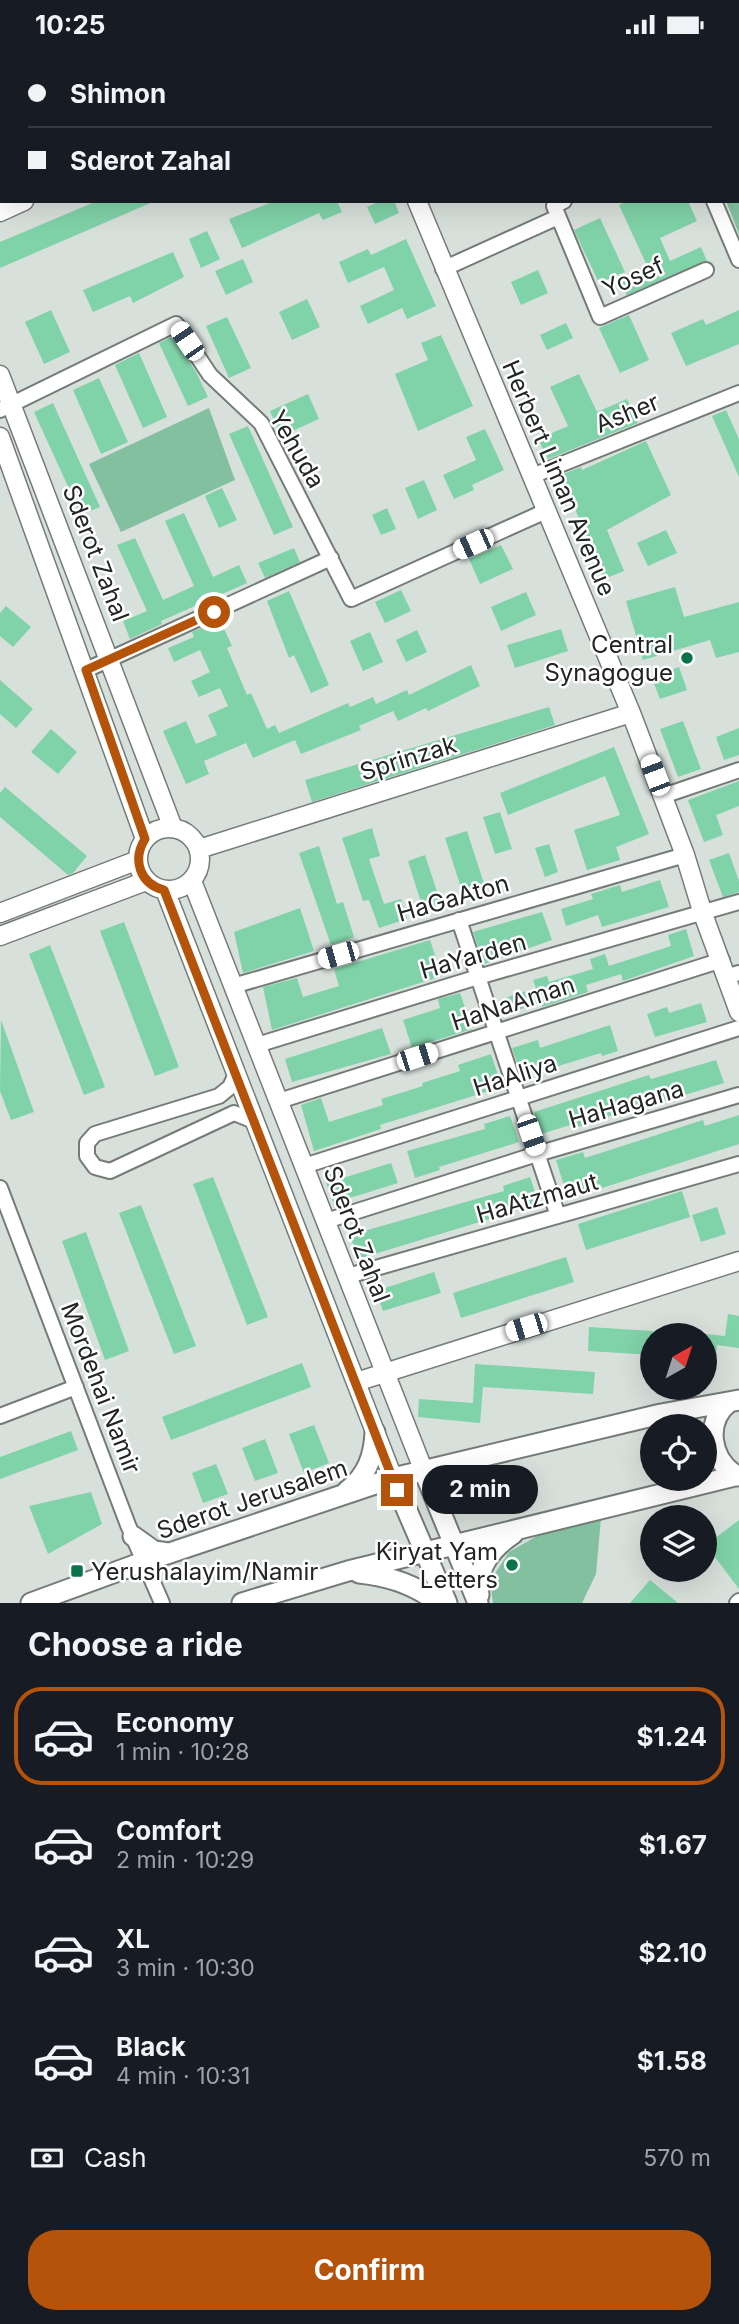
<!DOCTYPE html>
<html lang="en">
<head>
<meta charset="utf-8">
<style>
	body { margin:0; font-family:Inter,sans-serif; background:#242831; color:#f1f3f6; height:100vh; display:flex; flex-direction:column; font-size:26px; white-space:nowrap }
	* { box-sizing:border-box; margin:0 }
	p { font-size:23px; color:#9ea1a6 }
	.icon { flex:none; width:38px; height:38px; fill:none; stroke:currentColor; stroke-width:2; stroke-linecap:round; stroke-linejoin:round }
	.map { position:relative; height:1554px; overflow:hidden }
	.details { display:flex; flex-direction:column; background:#171b24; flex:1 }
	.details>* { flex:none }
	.top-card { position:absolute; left:0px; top:0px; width:740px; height:154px; box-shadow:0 7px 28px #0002; display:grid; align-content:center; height:154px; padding:0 28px; background:#171b24 }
	.needle { width:46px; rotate:39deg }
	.controls { position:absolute; left:640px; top:1274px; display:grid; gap:14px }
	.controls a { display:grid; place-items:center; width:77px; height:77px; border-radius:50%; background:#171b24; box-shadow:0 7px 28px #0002; font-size:35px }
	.end { position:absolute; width:32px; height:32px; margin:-16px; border:9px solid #b45309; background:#fff; box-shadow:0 0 0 4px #fff }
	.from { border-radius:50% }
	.bubble { position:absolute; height:49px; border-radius:24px; background:#171b24; box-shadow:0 7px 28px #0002; font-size:23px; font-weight:700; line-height:49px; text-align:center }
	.car { position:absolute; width:21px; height:42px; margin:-21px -10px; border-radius:9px; box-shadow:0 0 5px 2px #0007; background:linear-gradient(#fff 24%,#345 0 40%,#fff 0 76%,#345 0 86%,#fff 0) }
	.top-card b { display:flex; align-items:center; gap:24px; height:66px; font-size:26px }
	.top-card b+b { border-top:2px solid #363941 }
	.top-card i { width:18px; height:18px; background:#f1f3f6 }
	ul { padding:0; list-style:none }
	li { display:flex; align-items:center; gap:21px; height:98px; margin:0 14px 10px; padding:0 14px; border:4px solid transparent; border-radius:28px }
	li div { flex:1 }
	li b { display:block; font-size:26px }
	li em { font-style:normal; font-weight:700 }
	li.current { border-color:#b45309 }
	li>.icon { width:63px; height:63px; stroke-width:1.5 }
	h2 { padding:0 28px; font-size:32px; line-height:84px }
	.pay { display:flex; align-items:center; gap:18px; height:77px; padding:0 28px; font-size:26px }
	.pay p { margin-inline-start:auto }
	.button { display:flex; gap:14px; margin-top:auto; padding:14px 28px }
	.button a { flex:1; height:80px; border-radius:28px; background:#b45309; color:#fff; font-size:28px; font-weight:700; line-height:80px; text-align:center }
	.status { display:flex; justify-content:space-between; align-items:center; height:49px; padding:0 35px; background:#171b24; direction:ltr }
	.status svg { height:19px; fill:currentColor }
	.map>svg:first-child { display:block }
	.green { fill:#83c0a0 }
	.building { fill:#80d2a8 }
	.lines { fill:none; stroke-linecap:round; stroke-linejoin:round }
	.minor-casing { stroke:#757c78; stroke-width:18 }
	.tertiary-casing { stroke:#757c78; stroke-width:21 }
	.secondary-casing { stroke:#757c78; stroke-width:23 }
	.minor { stroke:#fff; stroke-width:14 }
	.tertiary { stroke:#fff; stroke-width:18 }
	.secondary { stroke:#fff; stroke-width:19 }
	.route { stroke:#b45309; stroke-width:9 }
	.poi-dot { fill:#09734c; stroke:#fff; stroke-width:2.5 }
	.labels { text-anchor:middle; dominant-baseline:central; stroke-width:5; stroke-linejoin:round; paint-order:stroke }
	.street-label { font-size:24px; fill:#222523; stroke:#fff }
	.poi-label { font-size:24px; fill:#222523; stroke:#fff; text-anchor:end }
</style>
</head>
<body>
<div class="status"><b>10:25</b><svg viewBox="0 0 49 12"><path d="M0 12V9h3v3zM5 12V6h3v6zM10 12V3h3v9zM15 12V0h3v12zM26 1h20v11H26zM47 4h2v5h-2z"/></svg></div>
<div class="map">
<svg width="739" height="1554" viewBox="0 0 739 1554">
	<rect width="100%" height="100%" fill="#d8e0dc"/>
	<path class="green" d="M 739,119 L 739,185 L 726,152 L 738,152 Z
		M 209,359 L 235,431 L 121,483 L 89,415 Z
		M 601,1469 L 596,1525 L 582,1554 L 493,1554 L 490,1532 L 509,1503 L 546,1482 Z"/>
	<path class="building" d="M 97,152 L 155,152 L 0,219 L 0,193 Z
		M 275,152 L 337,152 L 342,163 L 323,171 L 319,164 L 242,199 L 229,170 Z
		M 380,152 L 394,152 L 399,164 L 375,175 L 367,158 Z
		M 627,152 L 688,152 L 697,172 L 660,189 L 670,212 L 701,198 L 707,212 L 627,246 L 621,234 L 649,221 L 619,156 Z
		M 600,169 L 625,223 L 599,234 L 574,181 Z
		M 207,182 L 220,210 L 201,219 L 189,190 Z
		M 406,190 L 436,257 L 407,270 L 402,259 L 368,275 L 360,257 L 394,241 L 384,218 L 348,234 L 339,213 L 368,200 L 371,206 Z
		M 173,203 L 184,228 L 133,254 L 130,247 L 93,263 L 83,241 Z
		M 243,210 L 253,233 L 226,246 L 215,222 Z
		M 538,221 L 548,244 L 521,256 L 511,233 Z
		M 307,250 L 320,278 L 292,291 L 279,263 Z
		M 51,261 L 70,303 L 44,315 L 25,273 Z
		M 739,261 L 739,295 L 686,317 L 671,284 L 703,270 L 706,276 Z
		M 629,266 L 649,311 L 620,324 L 599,279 Z
		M 227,268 L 251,319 L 229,329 L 206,277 Z
		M 566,274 L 573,289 L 547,301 L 540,286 Z
		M 441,286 L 473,357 L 418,382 L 395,325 L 428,311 L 421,294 Z
		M 173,287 L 196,323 L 208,348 L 188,357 L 159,294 Z
		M 139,304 L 167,368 L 143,379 L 115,316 Z
		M 579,325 L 597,363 L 627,350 L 638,374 L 548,410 L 538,390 L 568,377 L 550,338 Z
		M 99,329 L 128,393 L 101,405 L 73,341 Z
		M 308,345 L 319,370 L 281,387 L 270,362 Z
		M 53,354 L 100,458 L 81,466 L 34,363 Z
		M 726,361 L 739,390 L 739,428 L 712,367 Z
		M 248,377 L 293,478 L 274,486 L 229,385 Z
		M 485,380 L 504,421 L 472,436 L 474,441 L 454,450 L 443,426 L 476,411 L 466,388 Z
		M 646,392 L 671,446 L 607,481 L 624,522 L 604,530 L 561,426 L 581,418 L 582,421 Z
		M 424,431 L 437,461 L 418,470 L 405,439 Z
		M 222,439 L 237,471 L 219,479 L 205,447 Z
		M 387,459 L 396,480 L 381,486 L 372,466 Z
		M 184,464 L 213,528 L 239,516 L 247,534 L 161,572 L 162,575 L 130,590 L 123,572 L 147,562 L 117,496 L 135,489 L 163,551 L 194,537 L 165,472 Z
		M 666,481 L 677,504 L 648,517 L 637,494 Z
		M 501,496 L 513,520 L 480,535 L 469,510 Z
		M 294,499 L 300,513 L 265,529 L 258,514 Z
		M 675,538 L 684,568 L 739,553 L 739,603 L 716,609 L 710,591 L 643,611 L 626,552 Z
		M 401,541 L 411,562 L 385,574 L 375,553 Z
		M 289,542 L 329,636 L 311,644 L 294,606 L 289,609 L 267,552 Z
		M 526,543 L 536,566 L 501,582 L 491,558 Z
		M 6,557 L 31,578 L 13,598 L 0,587 L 0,564 Z
		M 220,571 L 232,597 L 227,599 L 247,646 L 251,644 L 267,680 L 275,676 L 279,684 L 348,654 L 350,658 L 373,648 L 376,655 L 407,641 L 409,646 L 471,616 L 480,637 L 428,662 L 426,659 L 398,672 L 393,662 L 359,677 L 361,681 L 301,705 L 295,691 L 253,709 L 246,694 L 204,712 L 209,725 L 186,735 L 163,682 L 186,672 L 196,695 L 217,686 L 208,666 L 228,657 L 220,639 L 199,648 L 191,632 L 210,623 L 200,601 L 174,613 L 168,599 L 194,588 L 192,583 Z
		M 561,580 L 568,602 L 515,619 L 507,596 Z
		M 417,581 L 427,603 L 406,613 L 396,591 Z
		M 370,583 L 383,613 L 363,622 L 350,592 Z
		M 679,618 L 687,641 L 660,650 L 651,627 Z
		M 0,631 L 33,660 L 16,679 L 0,665 Z
		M 549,658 L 555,676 L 312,753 L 305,731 Z
		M 683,672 L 701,720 L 678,728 L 660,680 Z
		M 739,679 L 739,706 L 724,711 L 716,688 Z
		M 51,680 L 77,703 L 58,725 L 31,703 Z
		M 614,698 L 649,785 L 616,798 L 620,811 L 587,821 L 574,781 L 620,766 L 605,727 L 508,766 L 500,744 Z
		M 739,732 L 739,757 L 716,766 L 723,786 L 704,793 L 688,751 Z
		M 5,738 L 87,807 L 73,824 L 68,826 L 0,768 L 0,744 Z
		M 500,763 L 512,800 L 495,805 L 483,768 Z
		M 372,779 L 380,807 L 369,810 L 384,855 L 401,850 L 407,870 L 379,879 L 369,851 L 363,852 L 342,789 Z
		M 467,782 L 487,844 L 465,851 L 445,789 Z
		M 549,795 L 558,823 L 545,828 L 535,799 Z
		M 319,797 L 337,855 L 343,853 L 354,888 L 331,896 L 299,804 Z
		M 729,804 L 739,832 L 739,843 L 723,848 L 709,811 Z
		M 425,806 L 442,858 L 424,863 L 408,812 Z
		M 660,831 L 669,858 L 602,878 L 598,866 L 566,877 L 561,860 L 593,850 L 591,845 L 620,836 L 622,843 Z
		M 300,859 L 314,902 L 243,924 L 234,883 Z
		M 542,863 L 552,891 L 484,915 L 473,883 Z
		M 124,873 L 179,1018 L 155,1027 L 100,882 Z
		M 686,880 L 694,907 L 623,932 L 621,925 L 586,936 L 588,943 L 542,958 L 541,954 L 504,965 L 499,951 L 536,939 L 533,931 L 547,927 L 549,933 L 593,920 L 590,910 L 605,905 L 609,917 L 671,897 L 668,886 Z
		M 430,891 L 442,927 L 272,981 L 263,938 L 297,929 L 303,948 L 339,937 L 334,920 Z
		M 50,896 L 105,1038 L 84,1046 L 29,905 Z
		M 460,944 L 472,980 L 412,999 L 403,971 L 440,959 L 438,950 Z
		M 701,954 L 707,973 L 655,988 L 647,965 L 667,958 L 669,964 Z
		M 1,971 L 34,1063 L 11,1071 L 0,1042 Z
		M 610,976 L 618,1002 L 602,1007 L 601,1004 L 522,1028 L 512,999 L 538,991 L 540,999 Z
		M 382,979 L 391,1005 L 292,1033 L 285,1010 Z
		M 491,1005 L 502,1038 L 380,1076 L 381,1080 L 314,1102 L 301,1056 L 321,1049 L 329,1073 L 383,1056 L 381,1050 L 423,1037 L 422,1034 L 460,1022 L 458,1016 Z
		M 716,1011 L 724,1034 L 665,1052 L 664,1048 L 578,1078 L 577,1074 L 541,1085 L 534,1063 L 649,1026 L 651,1030 Z
		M 739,1066 L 739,1095 L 602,1139 L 600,1135 L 567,1146 L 556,1111 L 583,1103 L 585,1109 L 703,1071 L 705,1077 Z
		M 510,1067 L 519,1093 L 439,1118 L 440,1121 L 415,1129 L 407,1102 L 485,1080 L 484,1075 Z
		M 391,1114 L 398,1134 L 350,1149 L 351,1154 L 335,1159 L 323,1125 L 340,1119 L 343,1129 Z
		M 213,1128 L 268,1268 L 247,1276 L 193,1135 Z
		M 530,1128 L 539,1155 L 358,1210 L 350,1186 L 504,1142 L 503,1137 Z
		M 682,1142 L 690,1168 L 586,1201 L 578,1175 Z
		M 141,1156 L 196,1297 L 174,1305 L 119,1164 Z
		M 717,1158 L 726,1185 L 701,1193 L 692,1166 Z
		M 86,1183 L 129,1302 L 105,1311 L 62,1192 Z
		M 566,1208 L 574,1233 L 461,1269 L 453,1244 Z
		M 434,1223 L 441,1244 L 383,1262 L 376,1242 Z
		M 728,1265 L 739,1267 L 739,1299 L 717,1296 L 716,1310 L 705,1310 L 705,1285 L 725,1287 Z
		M 589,1278 L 653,1282 L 653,1306 L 588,1302 Z
		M 302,1314 L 311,1338 L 171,1391 L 162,1368 Z
		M 475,1315 L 595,1323 L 593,1345 L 483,1338 L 480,1374 L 418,1368 L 419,1350 L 473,1354 Z
		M 314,1376 L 329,1414 L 304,1424 L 289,1385 Z
		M 71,1382 L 78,1401 L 0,1430 L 0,1408 Z
		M 265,1390 L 278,1424 L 255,1432 L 242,1399 Z
		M 216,1415 L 228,1445 L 203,1454 L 192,1424 Z
		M 91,1443 L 102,1475 L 48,1505 L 29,1457 Z
		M 739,1471 L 739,1540 L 706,1496 Z
		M 650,1531 L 678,1554 L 630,1554 Z"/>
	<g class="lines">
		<g class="minor-casing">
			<path id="minor" d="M 650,0 L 651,2
				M 564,152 L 554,157 L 600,268 L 706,221
				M 714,152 L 739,211
				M 443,220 L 558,168
				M 0,361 L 176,275 L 210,326 L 261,374 L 351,550 L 546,462
				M 532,427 L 739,344
				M 86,621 L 331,509
				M 663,747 L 739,721
				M 459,871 L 558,1167
				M 728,927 L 739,924
				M 233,937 L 685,806
				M 257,996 L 478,928 L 739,853
				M 236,1025 L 230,1038 L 219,1047 L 95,1085 L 87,1094 L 87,1107 L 95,1118 L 110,1122 L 234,1064 L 254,1072
				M 279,1052 L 722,911
				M 304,1117 L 739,979
				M 0,1139 L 128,1476 L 162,1554
				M 326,1172 L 537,1105 L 739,1046
				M 348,1227 L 739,1115
				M 0,1367 L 76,1338
				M 737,1554 L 739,1552"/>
		</g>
		<g class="tertiary-casing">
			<path id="tertiary" d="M 342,0 L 342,2
				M 381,2 L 381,0
				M 417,152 L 631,664 L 685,806 L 703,865 L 739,963
				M 0,163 L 24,152
				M 0,326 L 173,779
				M 0,388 L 145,790
				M138 810a31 31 0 1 1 62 0a31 31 0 1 1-62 0Z
				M 199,800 L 631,664
				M 192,832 L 423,1420
				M 165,841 L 393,1429
				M 0,864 L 138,811
				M 0,887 L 146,832
				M 356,1333 L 739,1212"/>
		</g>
		<g class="secondary-casing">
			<path id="secondary" d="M 729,1353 C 704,1373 710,1411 737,1427
				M 423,1420 L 478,1554
				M 393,1429 L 447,1554
				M 347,1442 C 367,1427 374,1407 375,1383
				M 133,1487 L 154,1502 L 168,1504
				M 359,1524 C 389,1527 415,1535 438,1554
				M 479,1546 C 476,1518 491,1500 513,1485
				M 31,1554 L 143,1513 L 393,1429 L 661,1365 L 739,1351
				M 242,1554 L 348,1522 L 739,1426"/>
		</g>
		<use href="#minor" class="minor"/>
		<use href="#tertiary" class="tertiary"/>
		<use href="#secondary" class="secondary"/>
	</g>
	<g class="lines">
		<path class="route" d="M 214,563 L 86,621 L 145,790 C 132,811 140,835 164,841 L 397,1441"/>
	</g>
	<g class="poi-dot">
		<circle cx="687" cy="609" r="7"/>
		<circle cx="512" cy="1516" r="7"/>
		<rect x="70" y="1515" width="14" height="14" rx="3.5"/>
	</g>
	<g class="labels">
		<g class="street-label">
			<text transform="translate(633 228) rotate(-24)">Yosef</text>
			<text transform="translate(627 364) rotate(-22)">Asher</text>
			<text transform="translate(297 400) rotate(60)">Yehuda</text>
			<text transform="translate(559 429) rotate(67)">Herbert Liman Avenue</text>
			<text transform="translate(96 504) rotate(69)">Sderot Zahal</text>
			<text transform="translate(408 709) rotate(-17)">Sprinzak</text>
			<text transform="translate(453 849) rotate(-16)">HaGaAton</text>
			<text transform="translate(473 907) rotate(-16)">HaYarden</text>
			<text transform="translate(513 954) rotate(-18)">HaNaAman</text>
			<text transform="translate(515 1026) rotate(-18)">HaAliya</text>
			<text transform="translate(626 1055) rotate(-16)">HaHagana</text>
			<text transform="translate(537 1149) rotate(-16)">HaAtzmaut</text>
			<text transform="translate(357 1185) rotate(69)">Sderot Zahal</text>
			<text transform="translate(101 1339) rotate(69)">Mordehai Namir</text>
			<text transform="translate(252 1450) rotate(-19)">Sderot Jerusalem</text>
		</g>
		<g class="poi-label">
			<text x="673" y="595">Central<tspan x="673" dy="28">Synagogue</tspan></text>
			<text x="498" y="1502">Kiryat Yam<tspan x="498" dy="28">Letters</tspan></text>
			<text x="91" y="1522" text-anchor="start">Yerushalayim/Namir</text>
		</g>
	</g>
</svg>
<div class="controls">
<a><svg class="needle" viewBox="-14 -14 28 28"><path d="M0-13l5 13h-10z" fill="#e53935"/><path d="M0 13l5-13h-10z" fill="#9ea1a6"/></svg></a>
<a><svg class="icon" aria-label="locate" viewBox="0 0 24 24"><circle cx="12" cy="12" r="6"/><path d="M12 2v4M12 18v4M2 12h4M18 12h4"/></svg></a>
<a><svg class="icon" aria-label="layers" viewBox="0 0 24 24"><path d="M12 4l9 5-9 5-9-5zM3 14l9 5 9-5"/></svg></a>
</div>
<i class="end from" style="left:214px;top:563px"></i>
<i class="end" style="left:397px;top:1441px"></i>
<div class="bubble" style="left:422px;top:1416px;width:116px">2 min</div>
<i class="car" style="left:187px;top:292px;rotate:326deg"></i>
<i class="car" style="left:473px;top:495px;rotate:246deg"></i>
<i class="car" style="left:655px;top:726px;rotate:339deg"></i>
<i class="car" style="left:338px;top:906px;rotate:254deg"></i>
<i class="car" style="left:417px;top:1008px;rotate:72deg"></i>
<i class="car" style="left:531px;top:1086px;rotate:161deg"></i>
<i class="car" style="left:526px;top:1278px;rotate:253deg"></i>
<div class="top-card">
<b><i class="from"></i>Shimon</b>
<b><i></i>Sderot Zahal</b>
</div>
</div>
<section class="details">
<h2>Choose a ride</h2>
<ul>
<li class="current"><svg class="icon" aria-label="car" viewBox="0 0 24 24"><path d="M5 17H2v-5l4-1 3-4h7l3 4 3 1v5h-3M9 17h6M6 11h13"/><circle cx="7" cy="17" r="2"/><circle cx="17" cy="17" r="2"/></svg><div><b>Economy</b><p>1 min · 10:28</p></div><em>$1.24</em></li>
<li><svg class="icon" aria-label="car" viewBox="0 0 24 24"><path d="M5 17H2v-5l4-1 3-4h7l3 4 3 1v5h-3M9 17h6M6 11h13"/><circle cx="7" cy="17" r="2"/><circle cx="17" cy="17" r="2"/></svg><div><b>Comfort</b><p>2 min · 10:29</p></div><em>$1.67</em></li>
<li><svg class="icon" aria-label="car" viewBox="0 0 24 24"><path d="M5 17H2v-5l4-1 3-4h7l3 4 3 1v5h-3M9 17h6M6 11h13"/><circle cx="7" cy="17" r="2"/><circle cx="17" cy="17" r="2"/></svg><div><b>XL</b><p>3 min · 10:30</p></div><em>$2.10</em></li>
<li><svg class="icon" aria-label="car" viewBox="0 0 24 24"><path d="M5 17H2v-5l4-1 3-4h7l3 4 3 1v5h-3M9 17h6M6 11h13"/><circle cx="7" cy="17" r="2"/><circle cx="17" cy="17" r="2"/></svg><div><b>Black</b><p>4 min · 10:31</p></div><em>$1.58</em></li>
</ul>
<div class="pay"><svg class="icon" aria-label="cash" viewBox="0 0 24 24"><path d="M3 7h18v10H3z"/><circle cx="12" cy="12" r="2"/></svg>Cash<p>570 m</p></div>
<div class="button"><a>Confirm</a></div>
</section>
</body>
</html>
